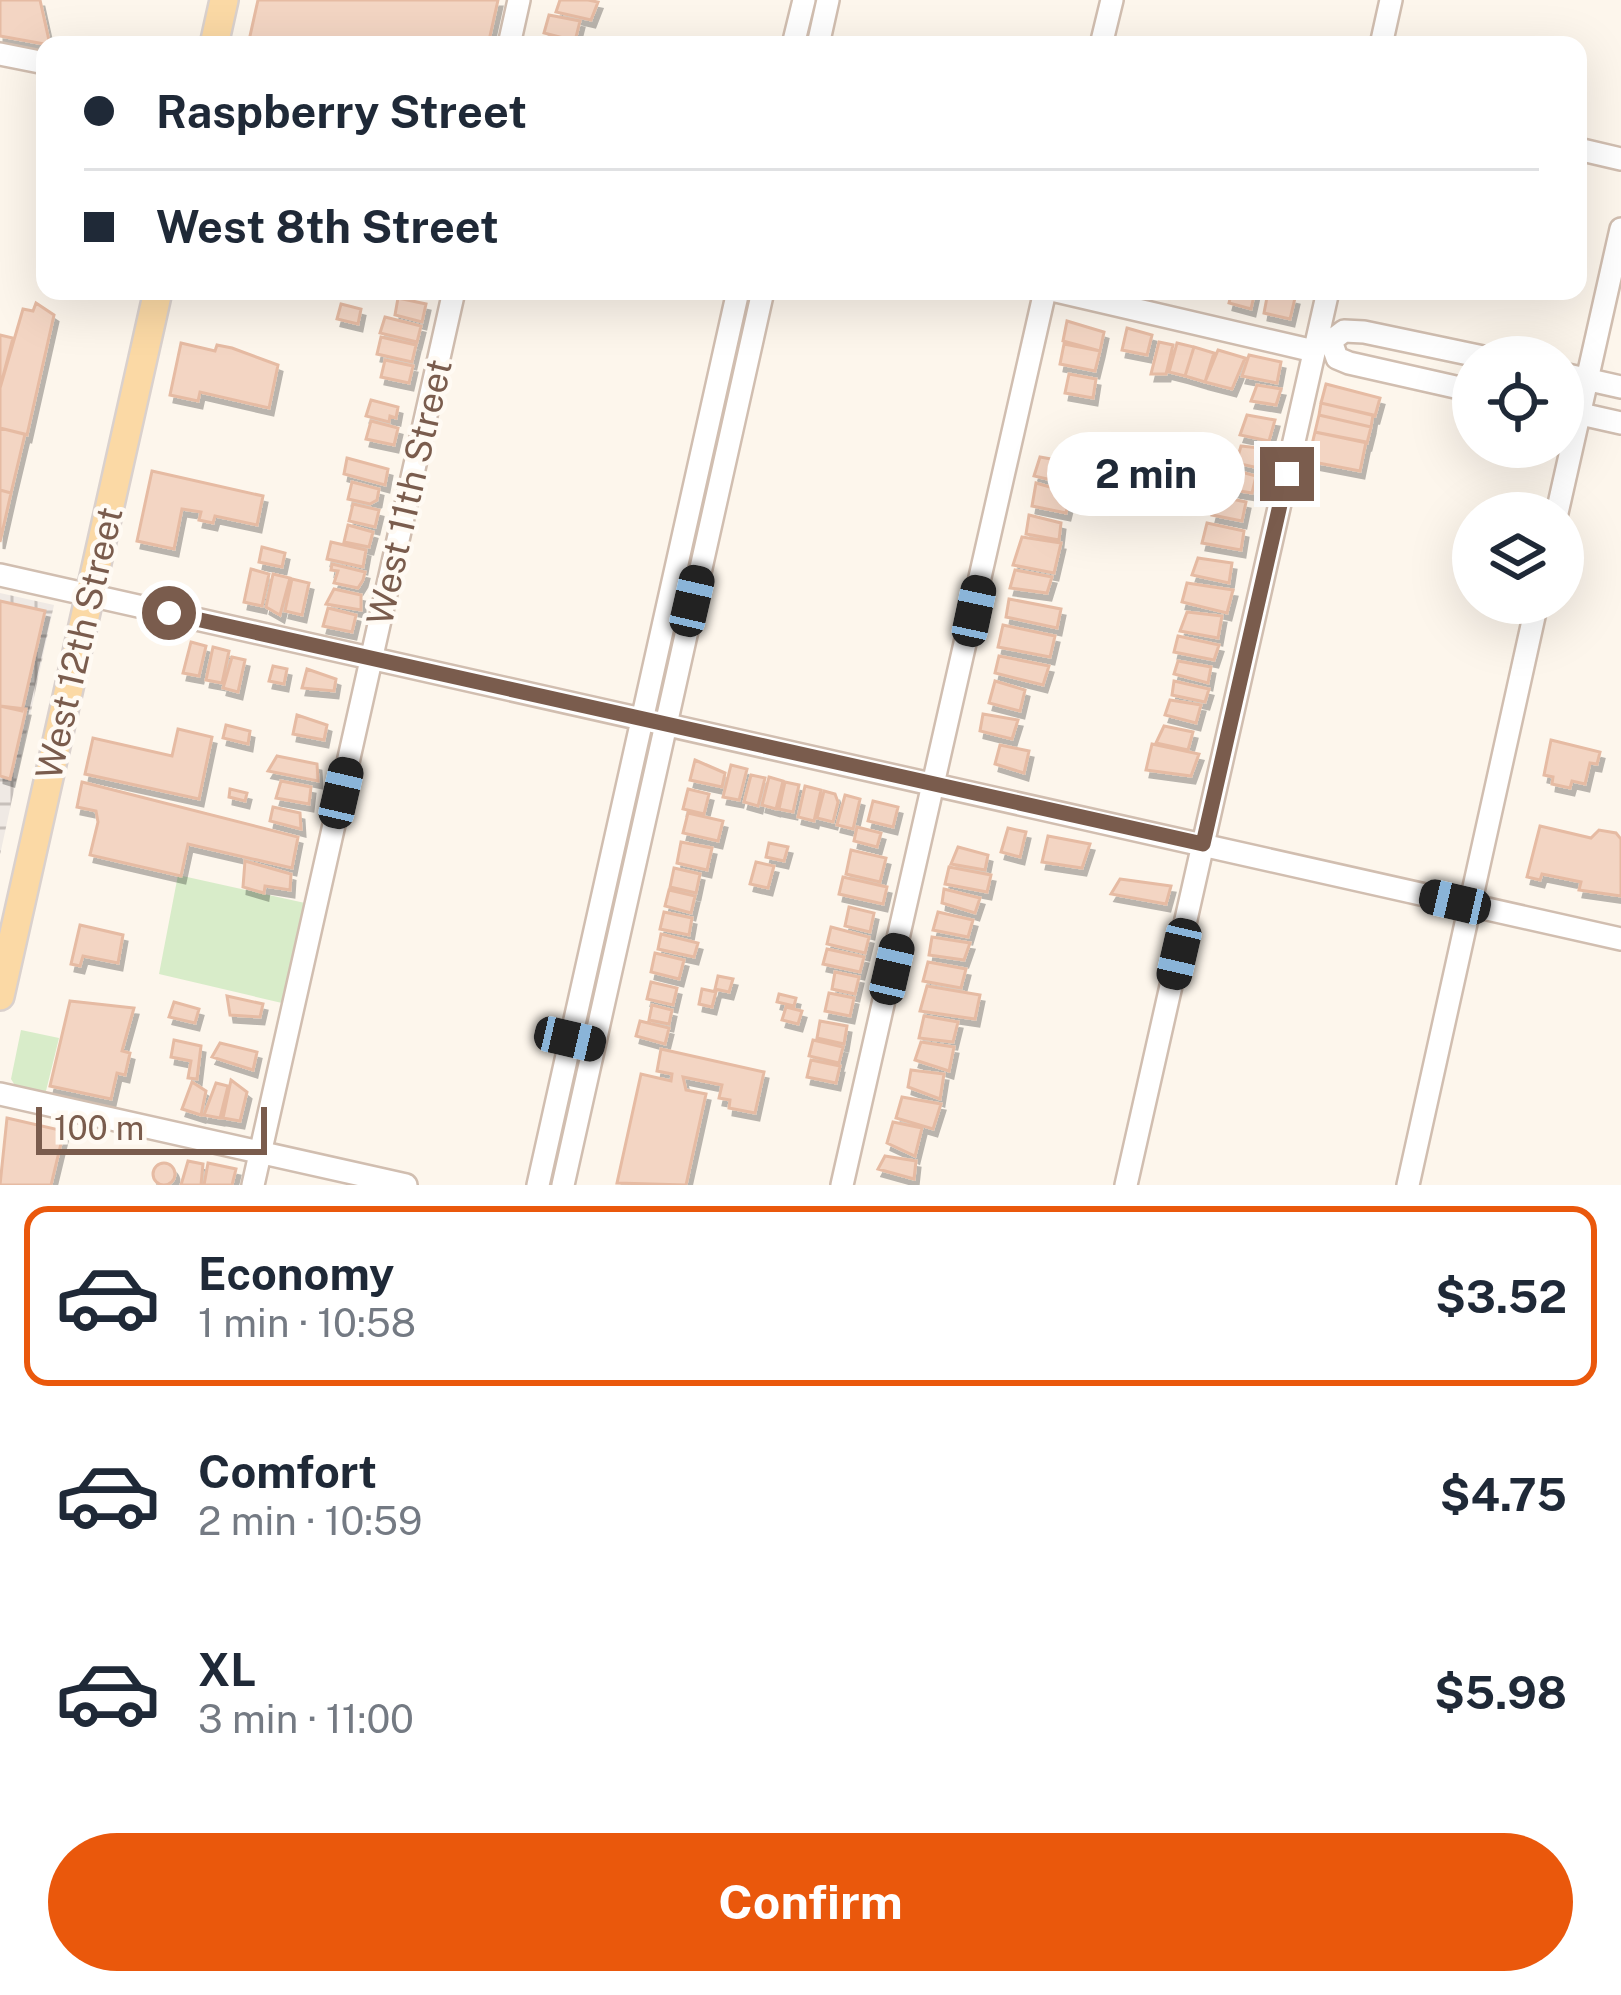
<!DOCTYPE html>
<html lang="en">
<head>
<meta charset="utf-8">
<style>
	body { margin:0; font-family:"Public Sans",sans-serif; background:#f6f6f7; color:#1f2937; height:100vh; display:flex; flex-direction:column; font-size:45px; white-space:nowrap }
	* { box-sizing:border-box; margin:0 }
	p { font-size:39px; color:#747a83 }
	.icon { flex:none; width:66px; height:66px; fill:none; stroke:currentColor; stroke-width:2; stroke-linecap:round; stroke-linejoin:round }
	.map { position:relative; height:1185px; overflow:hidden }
	.side { display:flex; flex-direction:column; background:#fff; flex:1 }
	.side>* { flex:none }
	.top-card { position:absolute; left:36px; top:36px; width:1551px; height:264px; border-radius:24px; box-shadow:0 12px 48px #0002; display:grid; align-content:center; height:264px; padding:0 48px; background:#fff }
	.tools { position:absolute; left:1452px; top:336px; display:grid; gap:24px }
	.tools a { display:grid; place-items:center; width:132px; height:132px; border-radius:50%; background:#fff; box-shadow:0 12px 48px #0002; font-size:60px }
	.scale { position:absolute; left:36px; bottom:30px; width:231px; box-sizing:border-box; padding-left:12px; border:6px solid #7a5c4d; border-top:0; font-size:33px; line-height:42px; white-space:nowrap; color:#7a5c4d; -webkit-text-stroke:9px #fffaf3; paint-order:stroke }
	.end { position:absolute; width:54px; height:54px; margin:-27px; border:15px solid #7a5c4d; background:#fff; box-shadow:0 0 0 6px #fff }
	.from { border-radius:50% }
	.bubble { position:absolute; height:84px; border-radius:42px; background:#fff; box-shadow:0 12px 48px #0002; font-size:39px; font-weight:700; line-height:84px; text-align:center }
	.car { position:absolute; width:36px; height:72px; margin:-36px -18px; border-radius:15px; box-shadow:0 0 9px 3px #0007; background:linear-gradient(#222 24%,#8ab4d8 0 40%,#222 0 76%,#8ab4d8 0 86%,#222 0) }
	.top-card b { display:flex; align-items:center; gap:42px; height:114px; font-size:45px }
	.top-card b+b { border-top:3px solid #e0e1e3 }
	.top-card i { width:30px; height:30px; background:#1f2937 }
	ul { padding:21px 0 0; list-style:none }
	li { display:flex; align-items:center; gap:36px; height:180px; margin:0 24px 18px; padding:0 24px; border:6px solid transparent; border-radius:24px }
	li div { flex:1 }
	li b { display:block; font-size:45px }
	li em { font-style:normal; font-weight:700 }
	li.selected { border-color:#ea580c }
	li>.icon { width:108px; height:108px; stroke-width:1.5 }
	.button { display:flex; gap:24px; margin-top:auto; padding:24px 48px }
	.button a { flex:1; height:138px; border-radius:72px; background:#ea580c; color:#fff; font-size:48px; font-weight:700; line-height:138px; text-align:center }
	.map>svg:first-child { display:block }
	.industrial { fill:url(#industrial-grid) }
	.green { fill:#d8ecc9 }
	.building { fill:#f3d5c3; stroke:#e6bba3; stroke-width:3; filter:url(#shadow) }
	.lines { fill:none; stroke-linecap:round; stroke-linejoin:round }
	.minor-casing { stroke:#d1beb0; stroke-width:26 }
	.major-casing { stroke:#dad1cd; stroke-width:32 }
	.minor { stroke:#fff; stroke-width:21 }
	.major { stroke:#fbd9a5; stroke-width:27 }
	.route { stroke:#7a5c4d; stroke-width:15 }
	.labels { text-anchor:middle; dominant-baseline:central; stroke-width:9; stroke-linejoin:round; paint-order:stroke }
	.street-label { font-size:36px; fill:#7a5c4d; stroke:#fffaf3 }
</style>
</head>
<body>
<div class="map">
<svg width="1621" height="1185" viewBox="0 0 1621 1185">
	<defs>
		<pattern id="industrial-grid" width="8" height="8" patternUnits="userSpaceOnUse" patternTransform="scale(3)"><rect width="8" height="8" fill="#efe9e4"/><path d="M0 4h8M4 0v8" fill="none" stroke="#c7c0bb"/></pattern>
		<filter id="shadow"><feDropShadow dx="4" dy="7" stdDeviation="0" flood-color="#0004"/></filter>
	</defs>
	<rect width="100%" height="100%" fill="#fdf6ec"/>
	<path class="industrial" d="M 0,593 L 54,605 L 0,855 Z"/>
	<path class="green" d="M 178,875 L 305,903 L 282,1003 L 159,974 Z
		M 21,1030 L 59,1038 L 45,1095 L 16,1087 L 11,1079 Z"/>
	<path class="building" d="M 0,0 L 40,0 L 50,45 L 0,36 Z
		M 258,0 L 498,0 L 488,45 L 248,45 Z
		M 560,0 L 588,0 L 598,2 L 591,20 L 556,12 Z
		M 549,15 L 580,21 L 575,41 L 544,33 Z
		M 543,38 L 550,38 L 574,43 L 542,45 Z
		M 1232,291 L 1255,291 L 1251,309 L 1229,303 Z
		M 1268,292 L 1295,298 L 1290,319 L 1264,313 Z
		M 398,298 L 426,304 L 422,322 L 395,315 Z
		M 36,303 L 54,315 L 27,435 L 0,428 L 0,388 L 23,309 L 33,311 Z
		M 341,304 L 361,309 L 358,324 L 337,319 Z
		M 385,317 L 421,326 L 417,342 L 380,333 Z
		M 1067,321 L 1104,332 L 1100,351 L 1063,341 Z
		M 1127,328 L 1152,335 L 1147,355 L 1122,350 Z
		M 0,335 L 13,338 L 0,388 Z
		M 381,337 L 416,345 L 412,362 L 377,354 Z
		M 1159,342 L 1173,345 L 1166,374 L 1151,374 Z
		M 181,343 L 215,351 L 217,345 L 232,348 L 278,365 L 269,408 L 200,392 L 198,401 L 170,395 Z
		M 1177,343 L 1194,347 L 1185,376 L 1169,372 Z
		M 1064,344 L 1100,351 L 1095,371 L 1060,364 Z
		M 1194,347 L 1214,353 L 1205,382 L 1185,376 Z
		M 1218,350 L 1245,358 L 1232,389 L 1205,382 Z
		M 1249,355 L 1281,362 L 1277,383 L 1242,376 Z
		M 385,360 L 413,366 L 409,383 L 381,377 Z
		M 1069,374 L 1096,379 L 1093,398 L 1065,393 Z
		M 1326,384 L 1380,398 L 1375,416 L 1321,403 Z
		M 1257,385 L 1281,389 L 1276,405 L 1251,401 Z
		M 371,400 L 398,407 L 396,418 L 390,416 L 389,422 L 366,416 Z
		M 1321,403 L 1373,415 L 1371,427 L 1319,415 Z
		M 1247,415 L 1275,420 L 1269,441 L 1240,435 Z
		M 1319,415 L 1371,427 L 1367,443 L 1315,432 Z
		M 371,421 L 398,428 L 394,445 L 366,439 Z
		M 0,428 L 25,434 L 11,493 L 0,490 Z
		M 1315,432 L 1366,442 L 1360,471 L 1308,461 Z
		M 1241,446 L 1269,449 L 1263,469 L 1236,463 Z
		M 1040,457 L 1079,464 L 1073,485 L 1034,476 Z
		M 347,458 L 388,469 L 385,485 L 344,474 Z
		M 1223,467 L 1256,476 L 1252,493 L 1216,487 Z
		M 152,471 L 263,496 L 257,525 L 215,516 L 213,523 L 199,520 L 201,512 L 182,509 L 174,549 L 137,541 Z
		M 352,482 L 379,489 L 377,500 L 370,504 L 348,499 Z
		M 1036,483 L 1071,493 L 1066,513 L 1032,506 Z
		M 0,490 L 11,493 L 0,542 Z
		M 1217,496 L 1246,502 L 1242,521 L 1212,515 Z
		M 353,504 L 379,510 L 375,527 L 349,521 Z
		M 1029,515 L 1061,523 L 1059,540 L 1026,534 Z
		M 1207,523 L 1244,531 L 1241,550 L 1202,543 Z
		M 348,525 L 373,532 L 369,547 L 344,542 Z
		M 1022,537 L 1061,543 L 1054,573 L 1013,565 Z
		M 331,542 L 366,550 L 363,567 L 327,559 Z
		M 262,547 L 285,553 L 282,567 L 259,562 Z
		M 1198,558 L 1232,563 L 1229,583 L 1192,575 Z
		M 332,564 L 365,572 L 363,580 L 358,588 L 334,583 L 338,571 L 331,570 Z
		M 251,569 L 269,574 L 262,606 L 244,602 Z
		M 1015,570 L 1052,577 L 1047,593 L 1010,588 Z
		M 273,574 L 290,578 L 280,615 L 266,607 Z
		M 292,579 L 309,583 L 302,615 L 285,611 Z
		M 1187,583 L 1233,590 L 1227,613 L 1182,602 Z
		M 334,589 L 361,595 L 361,610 L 326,604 Z
		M 1009,599 L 1061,609 L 1057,628 L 1006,617 Z
		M 0,601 L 45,611 L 22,711 L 0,706 Z
		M 328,608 L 356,615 L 352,632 L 323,626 Z
		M 1187,612 L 1222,616 L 1218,638 L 1180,631 Z
		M 1003,625 L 1055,636 L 1050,657 L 998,647 Z
		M 1178,636 L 1219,645 L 1214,660 L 1174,652 Z
		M 191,642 L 206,646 L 199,676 L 183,673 Z
		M 213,647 L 229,651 L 222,683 L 206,680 Z
		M 999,656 L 1049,666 L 1043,685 L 995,673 Z
		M 232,657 L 245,660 L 238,692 L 223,688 Z
		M 1178,661 L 1211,667 L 1208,683 L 1174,674 Z
		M 273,666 L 287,669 L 284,684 L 269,681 Z
		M 307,669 L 336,679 L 334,691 L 302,688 Z
		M 995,681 L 1025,690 L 1020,711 L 989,703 Z
		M 1174,681 L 1209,689 L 1205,702 L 1172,695 Z
		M 1170,700 L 1201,705 L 1196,723 L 1165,715 Z
		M 0,706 L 26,709 L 10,779 L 0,776 Z
		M 983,714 L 1018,720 L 1012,739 L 980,731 Z
		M 297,715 L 327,725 L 324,740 L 293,734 Z
		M 226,725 L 250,731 L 248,744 L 223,738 Z
		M 1164,726 L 1193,732 L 1188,750 L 1156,743 Z
		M 178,729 L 212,737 L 199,799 L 85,774 L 93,738 L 172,756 Z
		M 1551,740 L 1600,752 L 1597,764 L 1590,763 L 1585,784 L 1572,781 L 1570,788 L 1552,784 L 1553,777 L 1544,775 Z
		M 1152,744 L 1199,754 L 1191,776 L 1146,770 Z
		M 1000,745 L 1029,751 L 1024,773 L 995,764 Z
		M 277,756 L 317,764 L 318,781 L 268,771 Z
		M 695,760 L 725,773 L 722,787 L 690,780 Z
		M 731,765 L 747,769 L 739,800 L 723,797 Z
		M 751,775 L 765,778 L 758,806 L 744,802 Z
		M 769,777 L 783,781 L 776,809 L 762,805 Z
		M 281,781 L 311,787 L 309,804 L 276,798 Z
		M 82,782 L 298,837 L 292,868 L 188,844 L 181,876 L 90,855 L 98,822 L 96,811 L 77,807 Z
		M 785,782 L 799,785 L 793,812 L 779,809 Z
		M 805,786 L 821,790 L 814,821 L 798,817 Z
		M 230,789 L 247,793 L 245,801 L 229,797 Z
		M 688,789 L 709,794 L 704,814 L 683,809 Z
		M 824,791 L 835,794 L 838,802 L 833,822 L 817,818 Z
		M 845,795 L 860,799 L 853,829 L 837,825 Z
		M 873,801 L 898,807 L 893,827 L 868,821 Z
		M 273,807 L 300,813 L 301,829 L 270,821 Z
		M 688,813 L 723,821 L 718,841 L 683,833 Z
		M 1540,826 L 1591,838 L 1599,830 L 1616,833 L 1621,839 L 1621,896 L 1579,890 L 1581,882 L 1542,874 L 1540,880 L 1527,877 Z
		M 857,827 L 881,833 L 877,847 L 854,841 Z
		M 1008,828 L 1026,832 L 1020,857 L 1001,852 Z
		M 1048,836 L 1090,844 L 1082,868 L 1042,862 Z
		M 681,842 L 712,848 L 707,870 L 677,863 Z
		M 769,843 L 788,847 L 784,861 L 766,857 Z
		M 958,847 L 988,855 L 985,870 L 951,864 Z
		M 851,850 L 886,858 L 880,882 L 846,874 Z
		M 245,861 L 291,874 L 290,890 L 265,886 L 264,893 L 243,887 Z
		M 756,862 L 774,866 L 768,888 L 750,884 Z
		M 949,867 L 991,875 L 987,892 L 945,884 Z
		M 674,868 L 700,874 L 696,893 L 670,887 Z
		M 843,877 L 887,887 L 883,904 L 839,894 Z
		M 1120,879 L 1171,886 L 1166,904 L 1111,894 Z
		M 944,889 L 980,898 L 975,913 L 942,903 Z
		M 669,890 L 695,896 L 691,913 L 665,906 Z
		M 849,907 L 874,913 L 870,932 L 845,926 Z
		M 664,912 L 692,918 L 689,935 L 660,929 Z
		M 938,912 L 973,920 L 968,937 L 933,930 Z
		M 80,925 L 123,935 L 118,963 L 83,956 L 80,966 L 71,964 Z
		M 831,927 L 869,937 L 865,953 L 827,944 Z
		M 661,934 L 698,943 L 694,957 L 658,949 Z
		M 932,937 L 970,943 L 964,960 L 929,955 Z
		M 827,949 L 864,957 L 860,972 L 823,964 Z
		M 655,953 L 684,960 L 679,979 L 651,972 Z
		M 928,962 L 966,969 L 961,988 L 923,981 Z
		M 835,972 L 859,977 L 855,994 L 832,989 Z
		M 718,976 L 733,979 L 729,992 L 715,989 Z
		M 651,982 L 677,988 L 673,1005 L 647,999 Z
		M 927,986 L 980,995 L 975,1019 L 920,1011 Z
		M 702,989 L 716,992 L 712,1007 L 699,1004 Z
		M 829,993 L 854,998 L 850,1016 L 825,1011 Z
		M 779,994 L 796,998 L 794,1006 L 777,1002 Z
		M 227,996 L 263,1004 L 260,1017 L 230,1015 Z
		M 70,1001 L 134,1008 L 122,1051 L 130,1053 L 125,1075 L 117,1073 L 111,1099 L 50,1086 Z
		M 174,1002 L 199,1009 L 195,1023 L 169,1017 Z
		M 652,1005 L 672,1010 L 669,1024 L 649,1020 Z
		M 786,1007 L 802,1011 L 798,1024 L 782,1020 Z
		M 924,1016 L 958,1022 L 953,1042 L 919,1038 Z
		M 640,1021 L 669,1028 L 665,1044 L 636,1036 Z
		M 820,1021 L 847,1026 L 844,1044 L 817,1038 Z
		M 174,1040 L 201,1046 L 197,1079 L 188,1078 L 191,1061 L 171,1057 Z
		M 813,1040 L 843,1047 L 839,1063 L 809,1056 Z
		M 921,1042 L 954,1047 L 949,1071 L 915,1060 Z
		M 220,1043 L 257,1052 L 253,1070 L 212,1057 Z
		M 661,1049 L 764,1072 L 755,1113 L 729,1108 L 730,1100 L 719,1098 L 722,1085 L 683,1077 L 686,1090 L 706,1094 L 686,1185 L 617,1183 L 641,1074 L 671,1081 L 672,1074 L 657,1071 Z
		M 811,1060 L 840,1066 L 836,1083 L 807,1077 Z
		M 911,1070 L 944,1074 L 940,1099 L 908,1087 Z
		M 231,1080 L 247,1092 L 240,1121 L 223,1118 Z
		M 192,1082 L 206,1091 L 201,1115 L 182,1109 Z
		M 216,1083 L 228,1086 L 220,1118 L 204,1115 Z
		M 902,1097 L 941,1104 L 933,1129 L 896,1118 Z
		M 7,1118 L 64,1131 L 51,1185 L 0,1185 Z
		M 893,1122 L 922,1128 L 915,1156 L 887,1143 Z
		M 885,1156 L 916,1161 L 914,1179 L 878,1169 Z
		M 188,1161 L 203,1164 L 201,1185 L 181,1185 Z
		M 208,1163 L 236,1169 L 232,1185 L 204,1185 Z
		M153 1174a11 11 0 1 1 22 0a11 11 0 1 1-22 0Z"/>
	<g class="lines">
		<g class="minor-casing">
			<path id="minor" d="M 509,45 L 519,0
				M 793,45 L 804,0
				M 818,45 L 828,0
				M 1101,45 L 1112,0
				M 1381,45 L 1391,0
				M 0,54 L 45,63
				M 1578,149 L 1621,159
				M 1056,291 L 1314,351
				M 1563,374 L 1621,387
				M 1473,391 L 1349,363 L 1337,358 L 1331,341 L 1344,331 L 1364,332 L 1483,357
				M 1563,410 L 1621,423
				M 1557,513 L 1621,229
				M 0,575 L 1621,939
				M 0,1094 L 406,1185
				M 253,1185 L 454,291
				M 538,1185 L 738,291
				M 563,1185 L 763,291
				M 842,1185 L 1045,291
				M 1126,1185 L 1328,291
				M 1408,1185 L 1537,603"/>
		</g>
		<g class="major-casing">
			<path id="major" d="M 214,45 L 224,0
				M 0,996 L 158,291"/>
		</g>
		<use href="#minor" class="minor"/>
		<use href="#major" class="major"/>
	</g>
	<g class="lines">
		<path class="route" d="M 169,613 L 1203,844 L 1287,474"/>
	</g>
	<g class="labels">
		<g class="street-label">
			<text transform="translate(409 492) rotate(-77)">West 11th Street</text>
			<text transform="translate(79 643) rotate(-77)">West 12th Street</text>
		</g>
	</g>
</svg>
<div class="tools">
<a><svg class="icon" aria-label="locate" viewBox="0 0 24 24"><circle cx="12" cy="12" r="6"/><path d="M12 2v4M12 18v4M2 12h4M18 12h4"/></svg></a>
<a><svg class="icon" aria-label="layers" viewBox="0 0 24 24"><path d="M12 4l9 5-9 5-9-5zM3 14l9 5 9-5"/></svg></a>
</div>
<div class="scale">100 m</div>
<i class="end from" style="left:169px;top:613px"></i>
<i class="end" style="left:1287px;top:474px"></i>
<div class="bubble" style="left:1047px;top:432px;width:198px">2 min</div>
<i class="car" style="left:692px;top:601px;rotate:13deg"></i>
<i class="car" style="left:974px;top:611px;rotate:12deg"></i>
<i class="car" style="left:341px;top:793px;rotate:13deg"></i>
<i class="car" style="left:1455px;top:902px;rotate:283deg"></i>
<i class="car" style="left:1179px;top:954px;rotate:193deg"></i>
<i class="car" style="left:892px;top:969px;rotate:13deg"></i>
<i class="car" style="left:570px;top:1039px;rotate:103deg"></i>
<div class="top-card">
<b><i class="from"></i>Raspberry Street</b>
<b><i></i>West 8th Street</b>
</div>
</div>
<section class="side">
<ul>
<li class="selected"><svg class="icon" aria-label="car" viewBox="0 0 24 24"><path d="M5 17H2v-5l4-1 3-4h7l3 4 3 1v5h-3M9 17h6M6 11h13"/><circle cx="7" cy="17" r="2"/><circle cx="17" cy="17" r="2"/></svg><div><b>Economy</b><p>1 min · 10:58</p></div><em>$3.52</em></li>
<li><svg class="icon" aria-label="car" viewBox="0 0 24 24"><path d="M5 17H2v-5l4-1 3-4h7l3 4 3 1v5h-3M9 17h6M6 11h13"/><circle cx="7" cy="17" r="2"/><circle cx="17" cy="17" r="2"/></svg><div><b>Comfort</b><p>2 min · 10:59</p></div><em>$4.75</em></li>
<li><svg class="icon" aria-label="car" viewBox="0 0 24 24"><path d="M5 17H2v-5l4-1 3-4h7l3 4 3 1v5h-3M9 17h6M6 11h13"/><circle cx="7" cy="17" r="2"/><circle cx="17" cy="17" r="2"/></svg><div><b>XL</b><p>3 min · 11:00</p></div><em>$5.98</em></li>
</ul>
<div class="button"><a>Confirm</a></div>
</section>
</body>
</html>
